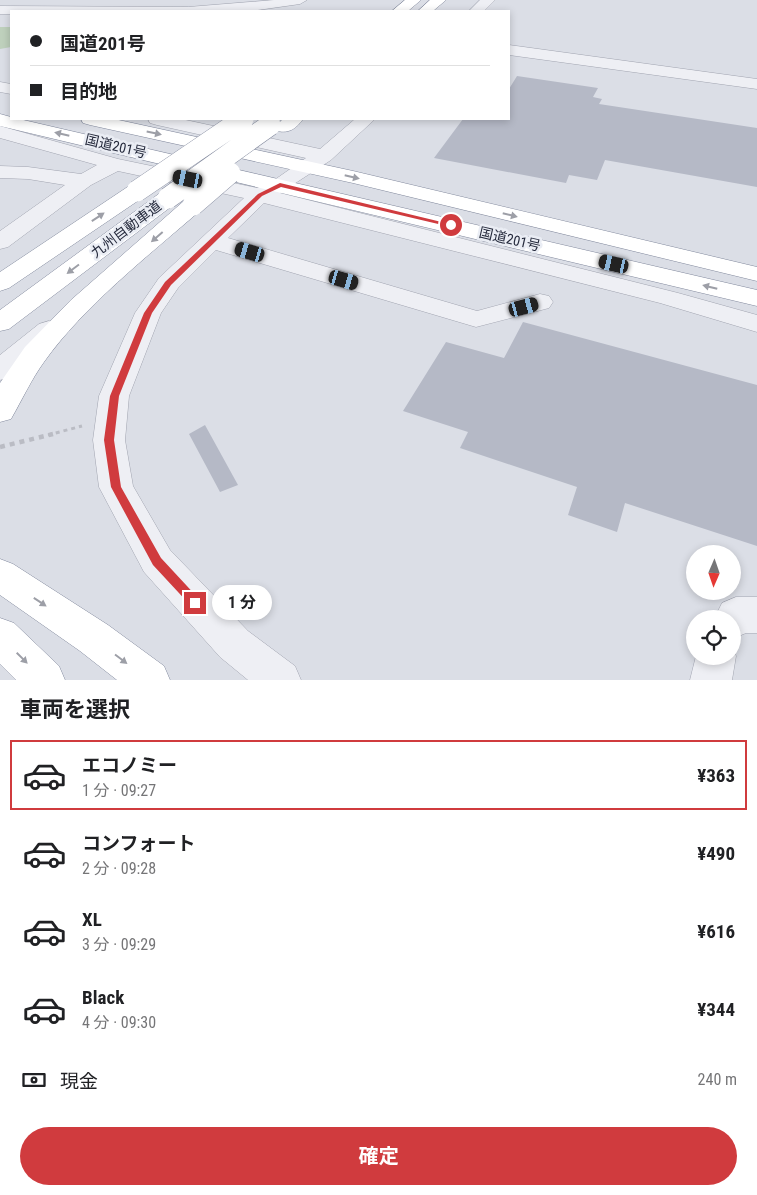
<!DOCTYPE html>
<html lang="ja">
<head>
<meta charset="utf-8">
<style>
	body { margin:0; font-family:"Roboto Condensed","Noto Sans JP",sans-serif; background:#f6f6f6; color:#202124; height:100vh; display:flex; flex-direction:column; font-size:19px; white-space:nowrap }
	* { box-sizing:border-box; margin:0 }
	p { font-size:16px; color:#757577 }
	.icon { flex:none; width:28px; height:28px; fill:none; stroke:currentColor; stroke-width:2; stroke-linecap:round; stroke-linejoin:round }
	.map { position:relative; height:680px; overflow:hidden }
	.sheet { display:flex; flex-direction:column; background:#fff; flex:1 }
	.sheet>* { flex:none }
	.top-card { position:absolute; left:10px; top:10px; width:500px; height:110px; border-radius:0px; box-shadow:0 2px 8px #0003; display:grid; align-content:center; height:110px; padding:0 20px; background:#fff }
	.needle { width:32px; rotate:182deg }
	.buttons { position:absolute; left:686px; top:545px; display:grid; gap:10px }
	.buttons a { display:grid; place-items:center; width:55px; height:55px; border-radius:50%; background:#fff; box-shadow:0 2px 8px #0003; font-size:25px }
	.end { position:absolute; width:22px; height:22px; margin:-11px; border:6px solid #d03b3e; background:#fff; box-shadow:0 0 0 2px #fff }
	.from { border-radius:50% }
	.bubble { position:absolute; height:35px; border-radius:18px; background:#fff; box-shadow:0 2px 8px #0003; font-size:16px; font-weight:700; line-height:35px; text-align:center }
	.car { position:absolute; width:15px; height:30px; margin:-15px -8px; border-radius:6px; box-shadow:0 0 4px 1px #0007; background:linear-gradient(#222 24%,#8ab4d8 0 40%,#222 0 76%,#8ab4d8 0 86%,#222 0) }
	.top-card b { display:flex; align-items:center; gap:18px; height:48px; font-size:19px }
	.top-card b+b { border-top:1px solid #e0e0e0 }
	.top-card i { width:12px; height:12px; background:#202124 }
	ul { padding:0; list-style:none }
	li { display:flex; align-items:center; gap:15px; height:70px; margin:0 10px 8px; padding:0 10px; border:2px solid transparent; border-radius:0px }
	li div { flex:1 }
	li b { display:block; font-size:19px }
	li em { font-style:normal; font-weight:700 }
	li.on { border-color:#d03b3e }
	li>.icon { width:45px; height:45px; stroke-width:1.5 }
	h2 { padding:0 20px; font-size:22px; line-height:60px }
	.pay { display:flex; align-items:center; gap:12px; height:55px; padding:0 20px; font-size:19px }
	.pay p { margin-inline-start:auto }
	.cta { display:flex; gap:10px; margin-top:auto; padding:10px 20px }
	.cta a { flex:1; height:58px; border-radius:30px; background:#d03b3e; color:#fff; font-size:20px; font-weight:700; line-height:58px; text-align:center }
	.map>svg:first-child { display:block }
	.green { fill:#bed0bc }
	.building { fill:#b5b9c6 }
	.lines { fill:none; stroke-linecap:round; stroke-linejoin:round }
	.minor-casing { stroke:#a1a4b0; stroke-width:1 }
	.highway-casing { stroke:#82899d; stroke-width:1 }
	.path-far1 { stroke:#babcc4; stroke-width:3; stroke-dasharray:4 4; stroke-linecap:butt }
	.path { stroke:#babcc4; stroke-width:4.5; stroke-dasharray:5 5; stroke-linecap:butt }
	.minor { fill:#eeeff4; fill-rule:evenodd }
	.highway { fill:#fff; fill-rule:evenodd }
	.highway-bridge-casing { stroke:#82899d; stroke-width:22; stroke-linecap:butt }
	.highway-bridge { stroke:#fff; stroke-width:21 }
	.oneway { fill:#9d9fa7 }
	.route { fill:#d03b3e }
	.labels { text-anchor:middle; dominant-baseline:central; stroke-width:5; stroke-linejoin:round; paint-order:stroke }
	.street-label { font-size:14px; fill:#252a3c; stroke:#eaedf4 }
</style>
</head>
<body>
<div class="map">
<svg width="757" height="680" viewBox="0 0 757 680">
	<rect width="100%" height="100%" fill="#dbdee6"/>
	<path class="green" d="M 0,27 L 11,27 L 11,47 L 0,49 Z"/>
	<path class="building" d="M 517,76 L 598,88 L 593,97 L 602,99 L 599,104 L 757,128 L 757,187 L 605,160 L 597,180 L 569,175 L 566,183 L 434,158 L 463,119 L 509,119 L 509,89 Z
		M 523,322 L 757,385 L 757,546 L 625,503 L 617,532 L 568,515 L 577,487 L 460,448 L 468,432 L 403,411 L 446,342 L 504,358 Z
		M 205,425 L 238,485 L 220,492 L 189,434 Z"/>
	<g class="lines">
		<g class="minor-casing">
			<path id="minor" d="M 274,0 L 307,0 L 300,4 L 251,11 L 11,11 L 11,14 L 0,14 L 0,6 L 188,7 Z
				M 480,0 L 495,0 L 484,11 L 469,11 Z
				M 509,45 L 757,79 L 757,89 L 509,55 Z
				M 0,82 L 11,84 L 11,94 L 0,92 Z
				M 148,119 L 181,119 L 320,149 L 355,119 L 375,119 L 331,160 L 280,193 L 678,293 L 757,315 L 757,332 L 660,303 L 264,203 L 228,238 L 477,311 L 540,294 L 549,296 L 553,302 L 549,308 L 476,327 L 216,250 L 178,288 L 161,313 L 129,396 L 125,440 L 133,486 L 170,550 L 248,631 L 295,666 L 301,680 L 248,680 L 220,657 L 144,572 L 99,487 L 93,440 L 99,396 L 135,313 L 159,278 L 244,198 L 118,171 L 91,185 L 8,247 L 0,249 L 0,231 L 65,185 L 28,179 L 0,178 L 0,166 L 28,167 L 81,174 L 97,165 L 0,138 L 0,126 L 118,159 L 257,188 L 273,181 L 306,158 L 157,125 L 150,123 Z
				M 49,321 L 59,324 L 63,330 L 59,336 L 10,377 L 0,380 L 0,355 L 39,324 Z
				M 736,597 L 757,597 L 757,633 L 746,633 L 732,639 L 732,619 L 714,619 L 722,603 Z
				M 732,648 L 736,656 L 732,680 L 690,680 L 696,656 L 732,656 Z"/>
		</g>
		<g class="highway-casing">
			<path id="highway" d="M 405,0 L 421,0 L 408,11 L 392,11 Z
				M 430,0 L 446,0 L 433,11 L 418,11 Z
				M 0,114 L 11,117 L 11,119 L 19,119 L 757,290 L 757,306 L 0,126 Z
				M 81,119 L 114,119 L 353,171 L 757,267 L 757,281 L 353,183 L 90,125 L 83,123 Z
				M 283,119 L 303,119 C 297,128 289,134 277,131 L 275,127 Z
				M 137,185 L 145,186 L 148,191 L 145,196 L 9,288 L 0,291 L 0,272 L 129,186 Z
				M 168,191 L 176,193 L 179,198 L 176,203 L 9,329 L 0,331 L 0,310 L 160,193 Z
				M 193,198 L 201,200 L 204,205 L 201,210 C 149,255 83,307 44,362 C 31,380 22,400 11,419 L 0,422 L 0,383 L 25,347 L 71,300 L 185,200 Z
				M 0,559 L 13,564 L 108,625 L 164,666 L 170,680 L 117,680 L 80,651 L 0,595 Z
				M 0,618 L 14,623 L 59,666 L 65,680 L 16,680 L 0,664 Z"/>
		</g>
		<path class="path-far1" d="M 48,435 L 82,426"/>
		<path class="path" d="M 0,447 L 53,434"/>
		<use href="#minor" class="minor"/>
		<use href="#highway" class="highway"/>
		<g class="highway-bridge-casing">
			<path id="highway-bridge" d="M 137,191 L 243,119
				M 168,198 L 270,125
				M 193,205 L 230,173"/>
		</g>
		<use href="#highway-bridge" class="highway-bridge"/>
	</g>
	<defs><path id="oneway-solid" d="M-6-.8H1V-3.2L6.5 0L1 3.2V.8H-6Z" transform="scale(1.25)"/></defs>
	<g class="oneway">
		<use href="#oneway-solid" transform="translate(154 133) rotate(12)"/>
		<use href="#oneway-solid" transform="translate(62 134) rotate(-167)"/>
		<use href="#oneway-solid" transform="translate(352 177) rotate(13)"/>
		<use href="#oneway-solid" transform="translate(510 215) rotate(14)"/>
		<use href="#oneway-solid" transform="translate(98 217) rotate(-34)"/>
		<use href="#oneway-solid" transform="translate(157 237) rotate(139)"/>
		<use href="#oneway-solid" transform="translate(73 269) rotate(143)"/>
		<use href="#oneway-solid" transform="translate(710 287) rotate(-166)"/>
		<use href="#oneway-solid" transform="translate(40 602) rotate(34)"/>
		<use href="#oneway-solid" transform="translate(22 658) rotate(45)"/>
		<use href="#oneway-solid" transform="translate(121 659) rotate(37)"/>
	</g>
	<path class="route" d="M 280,183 L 454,225 L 451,227 L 281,187 L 262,196 L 171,285 L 152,313 L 119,396 L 114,440 L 121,487 L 161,558 L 199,599 L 201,603 L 199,606 L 195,608 L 191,606 L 153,565 L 111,487 L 104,440 L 110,396 L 144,313 L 165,282 L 258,194 Z"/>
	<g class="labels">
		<g class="street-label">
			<text transform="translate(116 146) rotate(13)">国道201号</text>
			<text transform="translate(126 229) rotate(-37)">九州自動車道</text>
			<text transform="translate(510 239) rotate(13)">国道201号</text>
		</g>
	</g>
</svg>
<div class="buttons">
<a><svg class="needle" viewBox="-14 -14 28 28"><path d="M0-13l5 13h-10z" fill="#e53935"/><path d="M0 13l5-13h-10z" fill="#757577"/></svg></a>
<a><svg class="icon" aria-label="locate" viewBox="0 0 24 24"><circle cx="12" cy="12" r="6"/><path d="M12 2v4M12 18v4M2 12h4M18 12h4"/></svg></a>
</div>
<i class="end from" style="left:451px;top:225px"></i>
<i class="end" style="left:195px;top:603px"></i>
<div class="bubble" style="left:212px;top:585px;width:60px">1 分</div>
<i class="car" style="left:188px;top:179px;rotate:282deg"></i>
<i class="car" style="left:250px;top:252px;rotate:286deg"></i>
<i class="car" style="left:614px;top:264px;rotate:283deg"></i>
<i class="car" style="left:344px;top:280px;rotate:106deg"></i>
<i class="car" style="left:524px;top:307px;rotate:75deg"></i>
<div class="top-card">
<b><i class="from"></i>国道201号</b>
<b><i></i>目的地</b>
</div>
</div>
<section class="sheet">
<h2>車両を選択</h2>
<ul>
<li class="on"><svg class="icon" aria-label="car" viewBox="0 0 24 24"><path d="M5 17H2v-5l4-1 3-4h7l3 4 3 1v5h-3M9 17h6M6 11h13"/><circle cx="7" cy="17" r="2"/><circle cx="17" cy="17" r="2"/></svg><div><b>エコノミー</b><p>1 分 · 09:27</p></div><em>¥363</em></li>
<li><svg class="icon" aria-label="car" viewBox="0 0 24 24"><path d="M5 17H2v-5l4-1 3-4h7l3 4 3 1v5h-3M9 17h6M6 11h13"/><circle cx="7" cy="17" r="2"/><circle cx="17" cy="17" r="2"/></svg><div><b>コンフォート</b><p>2 分 · 09:28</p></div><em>¥490</em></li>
<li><svg class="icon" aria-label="car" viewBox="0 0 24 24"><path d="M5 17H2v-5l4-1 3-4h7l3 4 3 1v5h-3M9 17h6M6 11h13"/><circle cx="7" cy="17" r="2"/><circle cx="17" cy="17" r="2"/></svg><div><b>XL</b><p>3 分 · 09:29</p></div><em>¥616</em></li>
<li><svg class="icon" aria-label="car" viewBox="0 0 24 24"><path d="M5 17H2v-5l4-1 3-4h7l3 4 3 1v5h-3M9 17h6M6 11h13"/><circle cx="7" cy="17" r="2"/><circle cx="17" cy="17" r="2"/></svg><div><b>Black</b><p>4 分 · 09:30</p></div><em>¥344</em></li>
</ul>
<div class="pay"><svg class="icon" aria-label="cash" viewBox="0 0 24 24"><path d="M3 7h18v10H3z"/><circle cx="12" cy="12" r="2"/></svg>現金<p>240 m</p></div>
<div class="cta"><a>確定</a></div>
</section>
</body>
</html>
